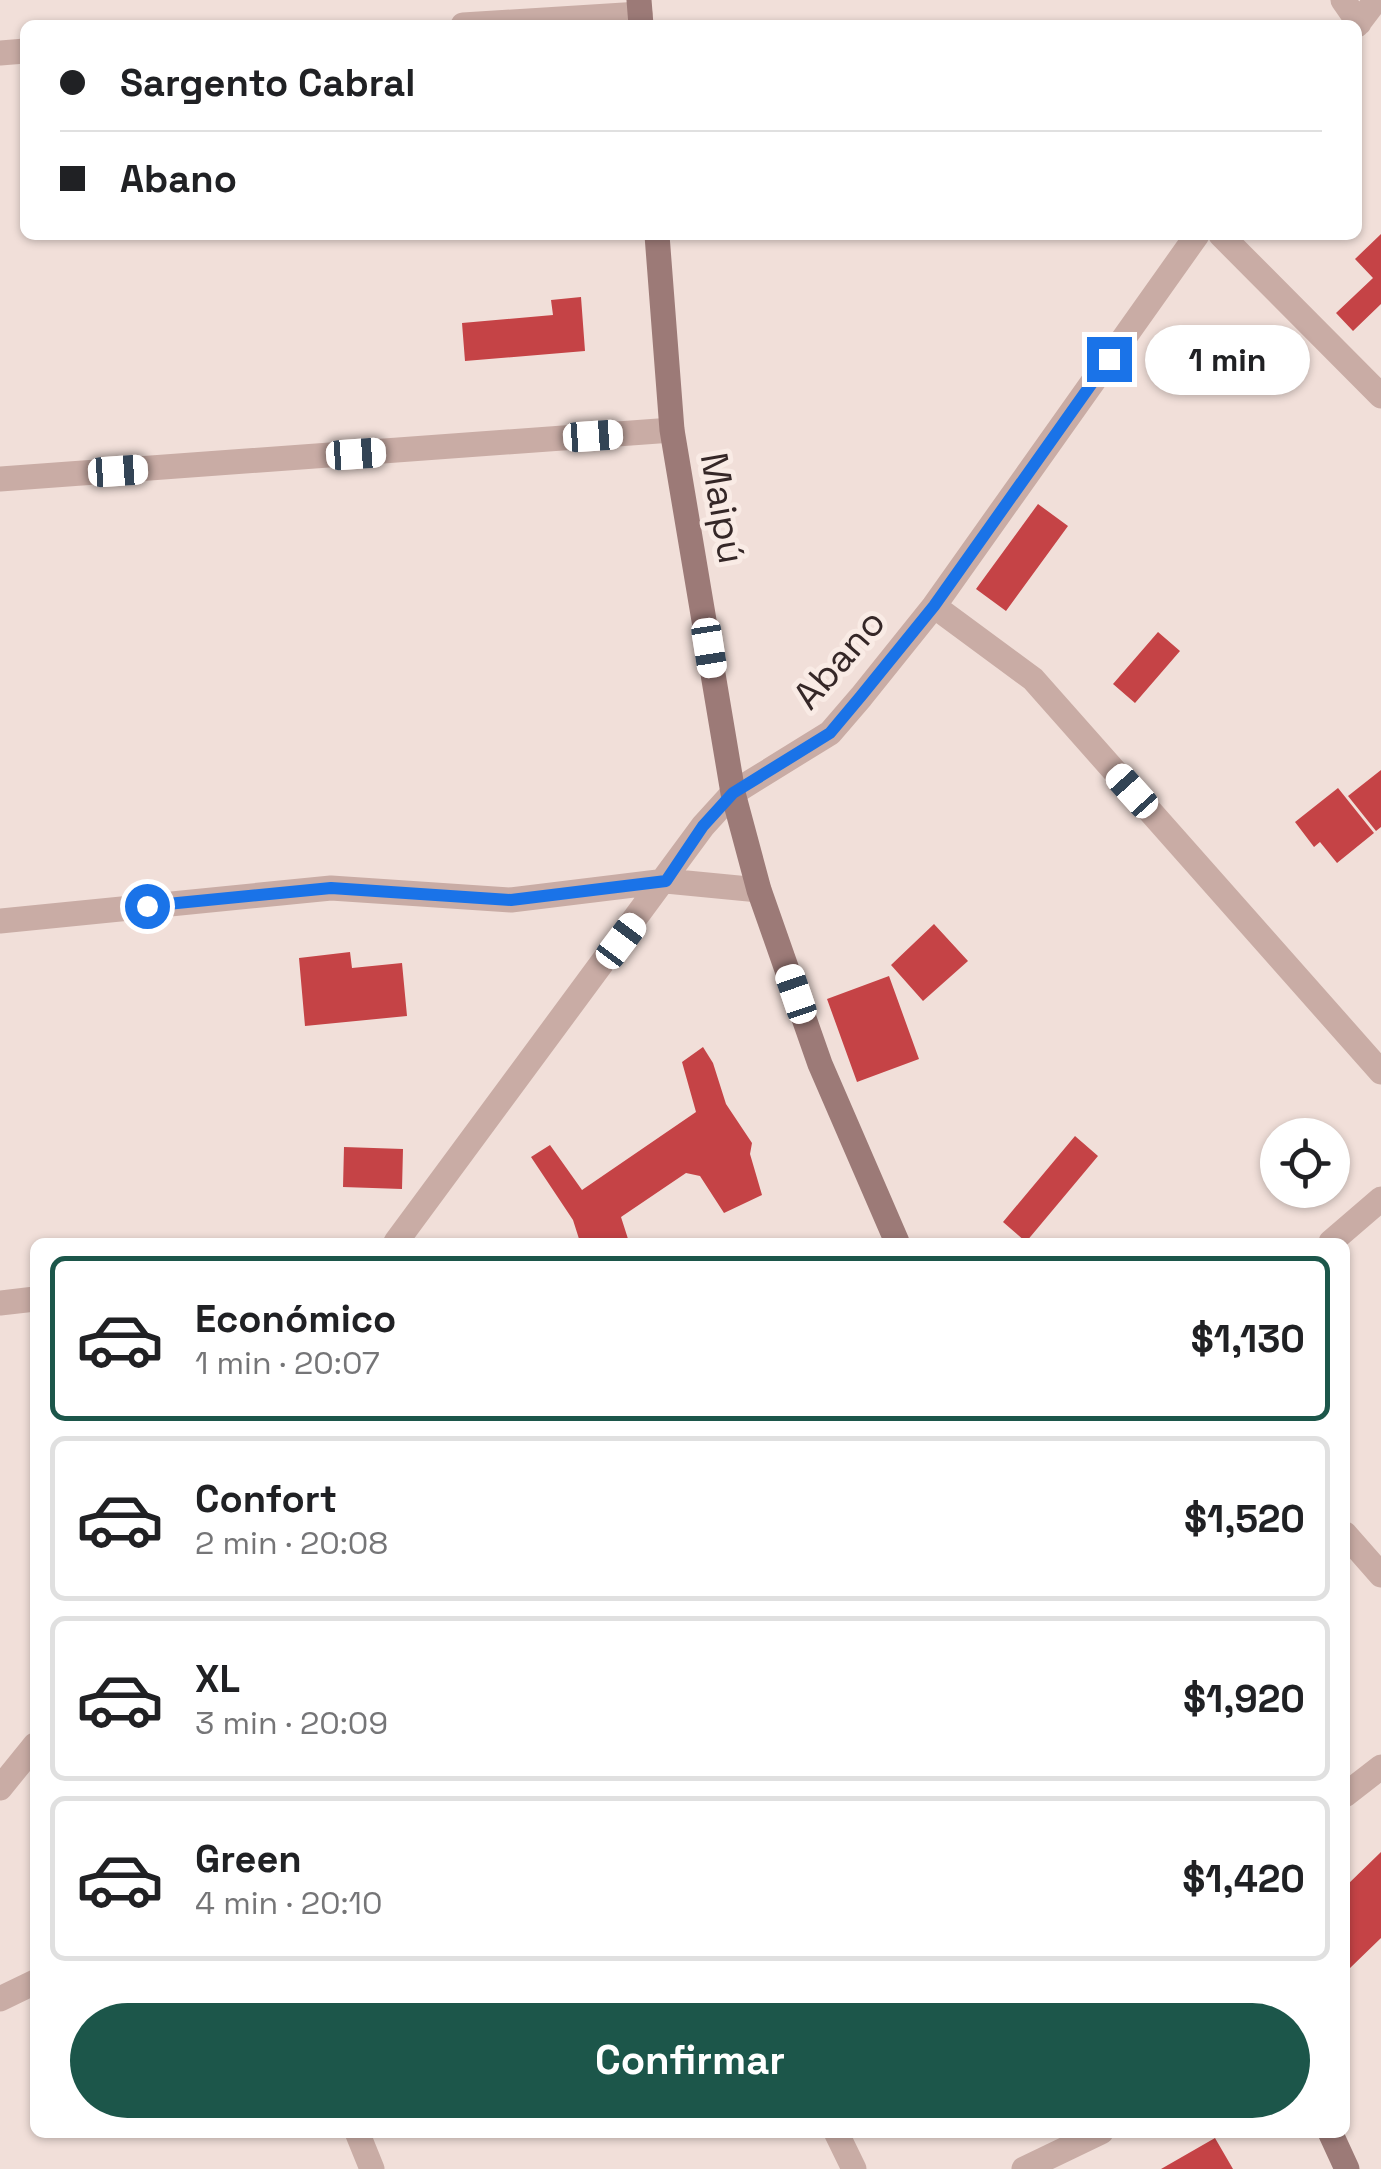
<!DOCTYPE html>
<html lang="es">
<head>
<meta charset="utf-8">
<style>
	body { margin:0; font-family:"Space Grotesk",sans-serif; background:#f6f6f6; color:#202124; height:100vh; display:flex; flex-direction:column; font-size:38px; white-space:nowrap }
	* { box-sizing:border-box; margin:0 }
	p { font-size:32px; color:#757577 }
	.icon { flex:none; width:55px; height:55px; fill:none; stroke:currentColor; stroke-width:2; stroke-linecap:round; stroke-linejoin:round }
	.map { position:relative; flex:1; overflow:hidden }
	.details { position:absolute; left:30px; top:1238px; width:1320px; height:900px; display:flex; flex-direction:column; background:#fff; border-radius:15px; box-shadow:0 2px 8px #0004 }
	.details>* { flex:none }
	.guide { position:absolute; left:20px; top:20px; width:1342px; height:220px; border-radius:15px; box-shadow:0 2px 8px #0004; display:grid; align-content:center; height:220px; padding:0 40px; background:#fff }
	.tools { position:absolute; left:1260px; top:1118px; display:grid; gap:20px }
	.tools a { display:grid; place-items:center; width:90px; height:90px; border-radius:50%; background:#fff; box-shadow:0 2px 8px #0004; font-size:50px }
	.end { position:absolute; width:45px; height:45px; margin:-22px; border:12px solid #1a73e8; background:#fff; box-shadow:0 0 0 5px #fff }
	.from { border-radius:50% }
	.bubble { position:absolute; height:70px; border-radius:35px; background:#fff; box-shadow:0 2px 8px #0004; font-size:32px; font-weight:700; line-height:70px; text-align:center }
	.car { position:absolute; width:30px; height:60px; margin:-30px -15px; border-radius:12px; box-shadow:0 0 8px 2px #0007; background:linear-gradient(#fff 24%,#345 0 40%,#fff 0 76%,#345 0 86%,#fff 0) }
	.guide b { display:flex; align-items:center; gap:35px; height:95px; font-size:38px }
	.guide b+b { border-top:2px solid #e0e0e0 }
	.guide i { width:25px; height:25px; background:#202124 }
	ul { padding:18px 0 0; list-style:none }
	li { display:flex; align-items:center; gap:30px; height:165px; margin:0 20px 15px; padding:0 20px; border:5px solid #e0e0e0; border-radius:15px }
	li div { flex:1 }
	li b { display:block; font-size:38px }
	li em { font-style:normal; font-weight:700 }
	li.current { border-color:#1c564a }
	li>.icon { width:90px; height:90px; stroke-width:1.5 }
	.action { display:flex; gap:20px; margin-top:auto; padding:20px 40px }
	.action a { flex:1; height:115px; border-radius:60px; background:#1c564a; color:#fff; font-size:40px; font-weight:700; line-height:115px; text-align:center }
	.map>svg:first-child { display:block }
	.building { fill:#c54346 }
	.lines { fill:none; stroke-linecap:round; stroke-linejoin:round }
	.street { stroke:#c9aca5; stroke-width:25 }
	.secondary { stroke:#9c7a77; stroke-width:25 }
	.route { stroke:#1a73e8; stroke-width:12 }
	.labels { text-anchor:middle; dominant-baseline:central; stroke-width:10; stroke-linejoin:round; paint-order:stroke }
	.street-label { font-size:38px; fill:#352727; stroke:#f9ebe5 }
</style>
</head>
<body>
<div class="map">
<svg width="1381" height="2169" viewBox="0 0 1381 2169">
	<rect width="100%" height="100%" fill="#f1dfd9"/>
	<path class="building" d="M 1381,234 L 1381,304 L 1353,331 L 1336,313 L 1373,278 L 1355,259 Z
		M 581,297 L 585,351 L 465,361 L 462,323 L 553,315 L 551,300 Z
		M 1038,504 L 1068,526 L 1006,611 L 976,589 Z
		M 1158,632 L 1180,651 L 1135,703 L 1113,684 Z
		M 1381,770 L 1381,827 L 1376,831 L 1348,796 Z
		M 1338,788 L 1374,833 L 1337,863 L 1320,842 L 1314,847 L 1295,822 Z
		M 934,924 L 968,961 L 923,1001 L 891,965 Z
		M 350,952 L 352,968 L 402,963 L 407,1016 L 305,1026 L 299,958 Z
		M 889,976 L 919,1059 L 857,1082 L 827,999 Z
		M 703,1047 L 713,1063 L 726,1104 L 752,1143 L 750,1154 L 762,1195 L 724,1213 L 700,1176 L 686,1173 L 621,1217 L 629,1242 L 580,1242 L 573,1220 L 531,1157 L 550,1145 L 582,1190 L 696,1112 L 682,1062 Z
		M 1075,1136 L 1098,1156 L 1026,1242 L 1003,1222 Z
		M 344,1147 L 403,1149 L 402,1189 L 343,1187 Z
		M 1381,1852 L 1381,1938 L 1349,1969 L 1345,1965 L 1345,1887 Z
		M 1215,2138 L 1233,2169 L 1161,2169 Z"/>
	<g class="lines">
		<path class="street" d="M 1343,0 L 1359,23
			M 463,25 L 640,14
			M 1357,25 L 1376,0
			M 0,53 L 25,51
			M 1221,235 L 1381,396
			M 0,479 L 672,430
			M 934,606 L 1033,679 L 1381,1072
			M 0,921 L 331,888 L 511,900 L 666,881 L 759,890
			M 396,1242 L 703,826 L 733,793 L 830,733 L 861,697 L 934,606 L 1197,235
			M 1331,1242 L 1381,1199
			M 0,1303 L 35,1299
			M 1345,1534 L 1381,1575
			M 0,1788 L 35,1745
			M 1345,1795 L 1381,1767
			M 0,1999 L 35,1982
			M 357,2132 L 372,2169
			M 836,2132 L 854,2169
			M 1024,2169 L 1101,2132"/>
		<path class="secondary" d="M 639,0 L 641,25
			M 657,235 L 672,430 L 733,793 L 759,890 L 820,1064 L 897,1242
			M 1330,2132 L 1347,2169"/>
	</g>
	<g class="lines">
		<path class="route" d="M 147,906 L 331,888 L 511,900 L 666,881 L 703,826 L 733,793 L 830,733 L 861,696 L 934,606 L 1109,359"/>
	</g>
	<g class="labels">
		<g class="street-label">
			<text transform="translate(723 508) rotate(80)">Maipú</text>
			<text transform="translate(839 659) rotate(-49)">Abano</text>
		</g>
	</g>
</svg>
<div class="tools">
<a><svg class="icon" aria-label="locate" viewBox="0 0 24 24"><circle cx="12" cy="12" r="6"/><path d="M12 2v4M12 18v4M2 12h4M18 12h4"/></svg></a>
</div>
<i class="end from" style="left:147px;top:906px"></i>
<i class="end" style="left:1109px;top:359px"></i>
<div class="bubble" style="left:1145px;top:325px;width:165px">1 min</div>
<i class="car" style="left:593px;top:436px;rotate:86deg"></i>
<i class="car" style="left:356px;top:454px;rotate:86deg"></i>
<i class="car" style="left:118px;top:471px;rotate:86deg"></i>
<i class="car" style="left:709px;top:648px;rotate:171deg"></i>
<i class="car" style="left:1132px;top:791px;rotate:318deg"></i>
<i class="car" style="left:621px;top:941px;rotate:37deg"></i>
<i class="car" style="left:796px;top:994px;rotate:341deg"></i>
<div class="guide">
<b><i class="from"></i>Sargento Cabral</b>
<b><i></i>Abano</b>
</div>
<section class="details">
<ul>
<li class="current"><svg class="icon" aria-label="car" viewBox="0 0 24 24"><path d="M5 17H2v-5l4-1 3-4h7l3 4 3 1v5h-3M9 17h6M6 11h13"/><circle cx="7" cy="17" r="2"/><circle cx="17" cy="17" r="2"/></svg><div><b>Económico</b><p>1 min · 20:07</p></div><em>$1,130</em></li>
<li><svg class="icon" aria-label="car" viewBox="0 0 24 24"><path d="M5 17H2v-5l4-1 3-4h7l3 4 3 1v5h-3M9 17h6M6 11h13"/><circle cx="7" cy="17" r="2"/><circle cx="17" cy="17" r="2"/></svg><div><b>Confort</b><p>2 min · 20:08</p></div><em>$1,520</em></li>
<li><svg class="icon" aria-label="car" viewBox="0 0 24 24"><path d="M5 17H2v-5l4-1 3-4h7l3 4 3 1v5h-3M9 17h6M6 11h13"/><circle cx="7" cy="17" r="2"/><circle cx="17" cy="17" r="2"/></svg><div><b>XL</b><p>3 min · 20:09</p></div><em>$1,920</em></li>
<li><svg class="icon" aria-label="car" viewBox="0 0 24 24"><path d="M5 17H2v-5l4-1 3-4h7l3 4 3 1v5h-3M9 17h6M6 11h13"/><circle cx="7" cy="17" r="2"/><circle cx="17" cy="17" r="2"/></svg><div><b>Green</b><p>4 min · 20:10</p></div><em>$1,420</em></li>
</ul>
<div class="action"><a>Confirmar</a></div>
</section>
</div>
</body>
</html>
